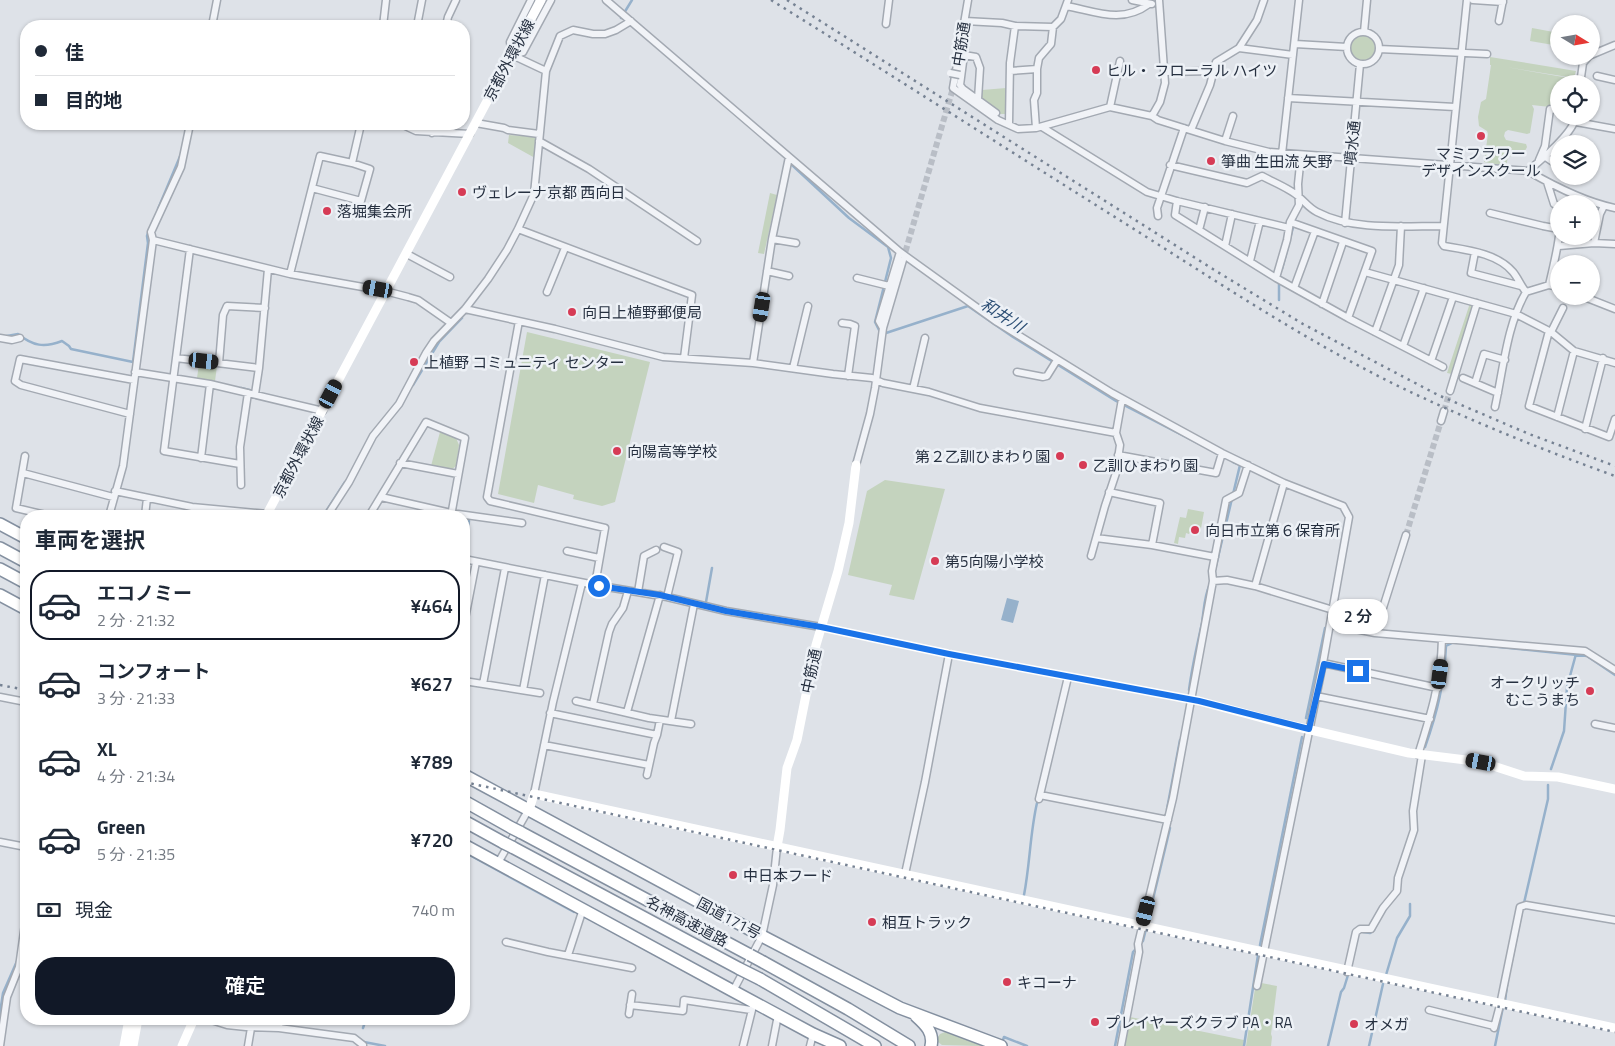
<!DOCTYPE html>
<html lang="ja">
<head>
<meta charset="utf-8">
<style>
	body { margin:0; font-family:"Titillium Web","Noto Sans JP",sans-serif; background:#f2f2f3; color:#1f2937; height:100vh; display:flex; flex-direction:column; font-size:19px; white-space:nowrap }
	* { box-sizing:border-box; margin:0 }
	p { font-size:16px; color:#747a83 }
	.icon { flex:none; width:28px; height:28px; fill:none; stroke:currentColor; stroke-width:2; stroke-linecap:round; stroke-linejoin:round }
	.map { position:relative; flex:1; overflow:hidden }
	.sheet { position:absolute; left:20px; top:510px; width:450px; height:515px; display:flex; flex-direction:column; background:#fff; border-radius:20px; box-shadow:0 1px 4px #0004 }
	.sheet>* { flex:none }
	.guide { position:absolute; left:20px; top:20px; width:450px; height:110px; border-radius:20px; box-shadow:0 1px 4px #0004; display:grid; align-content:center; height:110px; padding:0 15px; background:#fff }
	.needle { width:32px; rotate:101deg }
	.buttons { position:absolute; left:1550px; top:15px; display:grid; gap:10px }
	.buttons a { display:grid; place-items:center; width:50px; height:50px; border-radius:50%; background:#fff; box-shadow:0 1px 4px #0004; font-size:25px }
	.end { position:absolute; width:22px; height:22px; margin:-11px; border:6px solid #1a73e8; background:#fff; box-shadow:0 0 0 2px #fff }
	.from { border-radius:50% }
	.bubble { position:absolute; height:35px; border-radius:18px; background:#fff; box-shadow:0 1px 4px #0004; font-size:16px; font-weight:600; line-height:35px; text-align:center }
	.car { position:absolute; width:15px; height:30px; margin:-15px -8px; border-radius:6px; box-shadow:0 0 4px 1px #0007; background:linear-gradient(#222 24%,#8ab4d8 0 40%,#222 0 76%,#8ab4d8 0 86%,#222 0) }
	.guide b { display:flex; align-items:center; gap:18px; height:48px; font-size:19px }
	.guide b+b { border-top:1px solid #e0e1e3 }
	.guide i { width:12px; height:12px; background:#1f2937 }
	ul { padding:0; list-style:none }
	li { display:flex; align-items:center; gap:15px; height:70px; margin:0 10px 8px; padding:0 5px; border:2px solid transparent; border-radius:20px }
	li div { flex:1 }
	li b { display:block; font-size:19px }
	li em { font-style:normal; font-weight:600 }
	li.active { border-color:#111827 }
	li>.icon { width:45px; height:45px; stroke-width:1.5 }
	h2 { padding:0 15px; font-size:22px; line-height:60px }
	.pay { display:flex; align-items:center; gap:12px; height:55px; padding:0 15px; font-size:19px }
	.pay p { margin-inline-start:auto }
	.button { display:flex; gap:10px; margin-top:auto; padding:10px 15px }
	.button a { flex:1; height:58px; border-radius:20px; background:#111827; color:#fff; font-size:20px; font-weight:600; line-height:58px; text-align:center }
	.map>svg:first-child { display:block }
	.green { fill:#c4d3be }
	.water { fill:#96b1cb }
	.lines { fill:none; stroke-linecap:round; stroke-linejoin:round }
	.stream { stroke:#96b1cb; stroke-width:2.5 }
	.street-tunnel { stroke:#b9bec6; stroke-width:6; stroke-dasharray:6 3; stroke-linecap:butt }
	.street-casing { stroke:#a3a9b2; stroke-width:9 }
	.highway-casing { stroke:#8490a0; stroke-width:14 }
	.street { stroke:#f1f3f7; stroke-width:6 }
	.secondary { stroke:#fff; stroke-width:9 }
	.highway { stroke:#fff; stroke-width:11 }
	.rail { stroke:#768293; stroke-width:2.5; stroke-dasharray:2.5 5; stroke-linecap:butt }
	.street-bridge-casing { stroke:#a3a9b2; stroke-width:9; stroke-linecap:butt }
	.highway-bridge-casing { stroke:#8490a0; stroke-width:14; stroke-linecap:butt }
	.street-bridge { stroke:#f1f3f7; stroke-width:6 }
	.highway-bridge { stroke:#fff; stroke-width:11 }
	.route { stroke:#1a73e8; stroke-width:6 }
	.poi-dot { fill:#d63b55; stroke:#edf1f6; stroke-width:2 }
	.labels { text-anchor:middle; dominant-baseline:central; stroke-width:5; stroke-linejoin:round; paint-order:stroke }
	.street-label { font-size:15px; fill:#263040; stroke:#edf1f6 }
	.poi-label { font-size:15px; fill:#263040; stroke:#edf1f6; text-anchor:start }
	.water-label { font-size:16px; font-style:italic; fill:#2e5076; stroke:#edf1f6 }
</style>
</head>
<body>
<div class="map">
<svg width="1615" height="1046" viewBox="0 0 1615 1046">
	<rect width="100%" height="100%" fill="#dee2e8"/>
	<path class="green" d="M 1532,28 L 1559,33 L 1559,46 L 1530,41 Z
		M1349 48a13 13 0 1 1 26 0a13 13 0 1 1-26 0Z
		M 1490,57 L 1576,71 L 1574,78 L 1506,67 L 1575,79 L 1575,84 L 1559,84 L 1559,108 L 1532,105 L 1534,109 L 1530,133 L 1527,134 L 1508,130 L 1505,132 L 1504,136 L 1506,140 L 1526,144 L 1527,147 C 1524,155 1514,155 1508,157 L 1506,166 L 1484,162 L 1488,134 L 1487,131 L 1479,126 L 1478,117 L 1481,102 L 1486,99 L 1491,65 L 1490,65 Z
		M 1006,88 L 1007,112 L 1006,114 L 999,114 L 982,100 L 982,90 Z
		M 509,135 L 536,137 L 535,158 L 508,143 Z
		M 770,193 L 777,195 L 764,254 L 758,253 Z
		M 1470,303 L 1474,304 L 1452,374 L 1447,373 Z
		M 527,332 L 650,362 L 615,502 L 602,506 L 573,499 L 574,495 L 538,485 L 534,503 L 498,494 Z
		M 199,364 L 217,366 L 215,381 L 197,378 Z
		M 440,432 L 456,438 L 459,445 L 456,466 L 451,470 L 431,466 Z
		M 885,480 L 945,489 L 914,600 L 889,595 L 892,585 L 848,575 L 867,491 Z
		M 1188,509 L 1204,512 L 1200,534 L 1190,532 L 1189,534 L 1186,533 L 1185,538 L 1179,537 L 1178,544 L 1174,543 L 1180,517 L 1186,518 Z
		M 1256,982 L 1277,986 L 1271,1034 L 1272,1037 L 1271,1046 L 1246,1046 Z
		M 1130,1017 L 1244,1040 L 1243,1046 L 1124,1046 Z
		M 945,1032 L 980,1045 L 981,1046 L 942,1045 L 938,1042 L 938,1037 L 940,1034 Z"/>
	<path class="water" d="M 1007,598 L 1019,601 L 1013,623 L 1001,620 Z"/>
	<g class="lines">
		<path class="stream" d="M 621,18 L 632,0
			M 792,165 L 849,218 L 888,247 L 891,258 L 875,322 L 879,330 L 886,333 L 968,306 L 1013,337 L 1116,401 L 1211,450
			M 158,209 L 181,154
			M 1282,269 L 1296,216
			M 1279,281 L 1279,300
			M 7,336 L 18,334 C 33,346 44,348 62,341 L 69,346 L 71,349 L 133,362 L 148,243 L 147,236 L 149,230
			M 413,385 L 439,342 L 462,318
			M 241,388 L 253,391 L 255,393
			M 323,516 L 345,482
			M 464,549 L 469,521
			M 1214,574 L 1240,465 L 1233,462
			M 706,602 L 712,568
			M 1470,644 L 1587,656 L 1615,675
			M 1189,690 C 1192,666 1197,646 1202,623 C 1204,610 1204,596 1210,584
			M 1306,718 L 1325,628
			M 1425,747 C 1438,710 1444,684 1446,646 L 1452,643
			M 1551,769 L 1564,731 L 1567,687 L 1576,654
			M 1167,809 L 1180,740
			M 464,852 L 574,912
			M 1024,895 C 1030,864 1030,833 1037,803
			M 1524,903 L 1548,799 L 1548,785
			M 23,918 L 26,896
			M 1147,924 L 1170,828
			M 1363,932 L 1370,933 L 1374,930
			M 1260,945 L 1302,737
			M 1511,965 L 1522,911
			M 1386,975 L 1397,938 L 1410,916 L 1410,904
			M 21,979 L 26,980
			M 1505,1001 L 1507,985
			M 0,1013 L 3,993 L 17,961
			M 363,1028 L 366,1019
			M 364,1042 L 385,1046
			M 1002,1043 L 1004,1037 L 1027,1046
			M 1115,1046 L 1133,952 L 1143,941 L 1146,929
			M 1244,1046 L 1258,955
			M 1328,1046 L 1341,992 L 1344,988 L 1348,975
			M 1369,1046 L 1383,984
			M 1495,1046 L 1503,1007"/>
		<path class="street-tunnel" d="M 903,260 L 953,88
			M 1444,411 L 1450,391
			M 1406,535 L 1441,421"/>
		<g class="street-casing">
			<path id="street" d="M 606,0 L 900,252 L 997,322 L 1112,393 L 1222,453 L 1284,483 L 1343,506 L 1349,517 L 1323,663 L 1257,986
				M 968,0 L 953,88 L 998,120 L 1018,129 L 1036,128 L 1110,107 L 1152,116 L 1158,120 L 1225,141 L 1269,152 L 1528,171 C 1554,186 1585,202 1615,208
				M 1132,0 L 1152,4
				M 1467,0 L 1442,243 L 1444,246 C 1467,250 1497,253 1513,272 C 1518,278 1521,286 1526,292 C 1507,324 1503,371 1495,407
				M 1473,0 L 1503,2
				M 1067,6 C 1097,12 1122,24 1149,4
				M 965,21 L 1002,23 L 1015,26 L 1053,27 L 1061,19 L 1068,0
				M 1499,21 L 1503,0
				M 886,24 L 889,0
				M 212,26 L 217,0
				M 383,26 L 386,0
				M 417,26 L 422,0
				M 446,26 L 448,17 L 456,0
				M 1364,32 L 1367,0
				M1347 48a16 16 0 1 1 32 0a16 16 0 1 1-32 0Z
				M 1295,44 L 1347,47
				M 965,47 L 960,85 L 963,89 L 996,113
				M 1239,48 L 1257,20 L 1264,0
				M 1379,49 L 1487,54
				M 512,55 L 523,52 L 551,0
				M 512,55 L 510,42 L 531,0
				M 512,55 L 546,71
				M 964,55 L 976,57 L 980,68 L 978,99
				M 1591,55 L 1615,45
				M 1010,71 L 1037,69
				M 1165,72 L 1214,71
				M 1597,76 L 1615,80
				M 1580,84 L 1583,63 L 1589,56
				M 1288,98 L 1455,107
				M 1110,107 L 1120,61
				M 1152,116 L 1160,102 L 1165,83 L 1159,0
				M 1576,122 L 1615,129
				M 476,123 L 504,128 L 508,130 L 539,134
				M 1009,123 L 1010,63 L 1015,26
				M 401,124 L 416,131 L 470,134
				M 1042,127 L 1147,192 L 1177,201 L 1289,228
				M 1036,128 L 1034,100 L 1037,93 L 1037,69 L 1039,58 L 1051,44 L 1053,27
				M 1191,130 L 1210,85 L 1216,62 L 1239,48 L 1293,55
				M 432,133 L 434,124
				M 539,141 L 589,169 L 697,241
				M 1225,141 L 1233,116
				M 1282,154 L 1299,0
				M 1544,156 L 1559,166
				M 1539,160 L 1545,146 L 1550,109 L 1559,110
				M 1170,165 L 1247,183 L 1262,176 C 1273,182 1291,189 1299,197 C 1305,202 1309,208 1317,212 C 1353,231 1403,226 1443,226
				M 1528,171 C 1541,160 1574,133 1576,116
				M 1547,182 L 1554,204 L 1559,207
				M 312,188 L 361,201 L 370,169 L 352,163
				M 1177,201 L 1175,215 L 1276,278 L 1348,318 L 1443,367
				M 1490,213 L 1543,226 L 1559,229
				M 1158,216 L 1157,208 L 1184,128
				M 1290,222 L 1372,251 L 1348,318
				M 1345,223 L 1360,64
				M 518,229 L 692,295 L 684,358
				M 1199,230 L 1205,207
				M 772,239 L 796,243
				M 153,240 L 290,274 L 385,291 L 408,297 L 418,300 L 451,323
				M 1594,243 L 1600,214 L 1604,206
				M 1225,246 L 1232,214
				M 1559,246 L 1594,243 L 1615,244
				M 190,249 L 176,358 L 259,368
				M 1475,252 L 1471,273 L 1521,286
				M 407,254 L 450,277
				M 1250,261 L 1260,221
				M 767,271 L 789,276
				M 1365,272 L 1516,314 L 1551,332 L 1574,351 L 1615,363
				M 290,274 L 320,156 L 352,163 L 361,124
				M 857,278 L 889,286
				M 1276,278 L 1287,240 L 1290,222 L 1299,205 L 1298,184 L 1301,155
				M 1549,285 C 1553,268 1557,252 1559,236
				M 1294,288 L 1315,231
				M 547,292 L 565,248
				M 1526,292 L 1549,285 L 1559,287
				M 1582,296 L 1615,309
				M 1322,304 L 1343,242
				M 465,309 L 555,329 L 663,357 L 753,363 L 833,374 L 872,378 L 883,383 L 929,392 L 980,408 L 1116,433
				M 519,321 L 487,497 L 490,501 L 605,528 L 595,585
				M 842,323 L 850,324 L 855,326 L 848,376
				M 883,328 L 879,321 L 900,252
				M 1549,331 L 1529,406 L 1609,437 L 1615,419
				M 1375,332 L 1399,265 L 1401,226
				M 1551,332 L 1563,308
				M 0,338 L 12,340 L 20,338
				M 1403,346 L 1424,288
				M 176,358 L 164,451 L 240,464
				M 1431,361 L 1453,297
				M 219,363 L 223,315 L 227,306 L 265,308
				M 753,363 L 772,239 L 789,157
				M 793,368 L 808,306
				M 135,372 L 210,384 L 323,411
				M 1017,372 L 1043,377 L 1047,376 L 1057,360
				M 1463,378 L 1498,393
				M 1475,383 L 1484,354 L 1505,360
				M 913,389 L 925,338
				M 1450,391 L 1477,303
				M 255,394 L 259,368 L 268,269
				M 130,414 L 21,385 L 15,381 L 20,359 L 134,380
				M 1557,417 L 1574,351
				M 1441,421 L 1444,411
				M 1585,429 L 1603,358
				M 1118,455 L 1216,473 L 1222,453
				M 25,456 L 16,508 L 50,516
				M 201,458 L 210,384
				M 400,463 L 458,474
				M 856,465 L 870,414 L 875,388 L 883,328 L 903,260
				M 23,473 L 113,497
				M 241,485 L 240,447 L 248,393
				M 115,491 L 192,507 L 268,514 L 280,516
				M 1109,492 L 1160,503 L 1152,545
				M 381,497 L 451,513 L 522,523
				M 109,516 L 123,466 L 153,240 L 151,232 L 181,167 L 190,124
				M 145,516 L 147,498
				M 327,516 L 349,482 L 373,436 L 399,404 L 426,353 L 434,341 L 465,309 L 488,279 L 507,250 L 518,229 L 534,194 L 546,71 L 560,36 L 573,30 L 593,34 L 605,34 L 616,30 L 631,21
				M 369,516 L 426,422 L 465,438 L 451,516
				M 1096,538 L 1152,545 L 1215,557
				M 664,547 L 678,552 L 667,597
				M 567,551 L 599,558
				M 1091,556 L 1105,506 L 1116,473 L 1120,445 L 1116,433 L 1122,399
				M 464,559 L 595,585 L 667,597 L 726,611 L 821,627
				M 1213,581 L 1212,571 L 1226,500 L 1239,493 L 1248,465
				M 1255,586 L 1284,483
				M 638,592 L 644,556 L 656,550
				M 464,624 L 476,562
				M 1331,624 L 1375,633 L 1585,651 L 1615,670
				M 1375,633 L 1406,535
				M 1323,663 L 1438,688
				M 464,681 L 540,693
				M 483,684 L 505,568
				M 523,690 L 545,575
				M 1316,696 L 1430,719
				M 0,697 L 26,702
				M 576,701 L 649,718 L 691,724
				M 593,704 L 609,632 L 612,624 L 623,608 L 628,591
				M 627,712 L 660,595
				M 550,713 L 657,735 L 660,720
				M 671,721 L 694,604
				M 1595,724 L 1615,728
				M 544,745 L 649,765
				M 1418,755 C 1431,714 1441,682 1442,639
				M 647,775 L 654,743 L 657,735
				M 534,794 L 553,702 L 582,583
				M 1040,795 L 1168,820
				M 1039,799 L 1068,677
				M 0,842 L 26,847
				M 498,863 L 526,814 L 529,810
				M 905,874 L 925,782 L 949,654
				M 506,942 L 548,952 L 632,968
				M 568,955 L 583,909
				M 1347,972 L 1356,932 L 1360,929 L 1371,929 L 1383,908 L 1397,891 L 1398,878 L 1414,830 L 1413,811 L 1422,755
				M 733,991 L 762,936 L 773,885 L 777,847
				M 630,1005 L 683,1011 L 684,1000 L 751,1010
				M 1429,1010 L 1494,1026
				M 629,1014 L 632,994
				M 208,1019 L 227,1025 L 246,1027 L 279,1028 L 354,1038 L 363,1045
				M 279,1028 L 280,1019
				M 1494,1028 L 1500,1005 L 1520,907 L 1526,905 L 1615,920
				M 0,1046 L 7,997 L 19,967 L 26,917
				M 248,1046 L 251,1028
				M 743,1046 L 753,1006
				M 772,1046 L 778,1015
				M 810,1046 L 813,1034
				M 1121,1046 L 1139,952 L 1138,944 L 1173,798 L 1213,581 L 1227,580 L 1255,586 L 1333,610"/>
		</g>
		<g class="highway-casing">
			<path id="highway" d="M 0,524 L 26,538
				M 0,548 L 26,562
				M 0,569 L 26,583
				M 0,595 L 26,609
				M 464,775 L 762,936 L 900,1008 L 1001,1046
				M 464,801 L 512,828
				M 464,821 L 504,843
				M 520,832 L 750,955
				M 464,845 L 733,991 L 813,1034 L 840,1046
				M 512,847 L 740,969
				M 763,962 L 848,1009 L 909,1046
				M 760,979 L 875,1046
				M 916,1016 C 926,1025 934,1033 931,1046"/>
		</g>
		<use href="#street" class="street"/>
		<path class="secondary" d="M 266,516 L 541,0
			M 821,627 L 949,654 L 1199,701 L 1281,723 L 1409,753 L 1466,760 L 1481,762 L 1524,776 L 1558,777 L 1615,789
			M 529,810 L 534,794 L 1615,1028
			M 777,847 L 780,830 L 787,768 L 797,740 L 816,645 L 838,571 L 849,523 L 856,465
			M 124,1046 L 129,1019
			M 133,1046 L 138,1019
			M 182,1046 L 194,1019"/>
		<use href="#highway" class="highway"/>
		<path class="rail" d="M 771,0 C 890,74 1008,150 1126,224 C 1213,279 1298,336 1390,382 C 1463,418 1538,448 1615,476
			M 787,0 L 1216,271 L 1303,324 L 1438,395 L 1529,434 L 1615,466
			M 0,685 L 26,690
			M 464,782 L 1615,1032"/>
		<g class="street-bridge-casing">
			<path id="street-bridge" d="M 950,73 L 960,75"/>
		</g>
		<g class="highway-bridge-casing">
			<path id="highway-bridge" d="M 512,828 L 520,832
				M 504,843 L 512,847
				M 750,955 L 763,962
				M 740,969 L 760,979"/>
		</g>
		<use href="#street-bridge" class="street-bridge"/>
		<use href="#highway-bridge" class="highway-bridge"/>
	</g>
	<g class="lines">
		<path class="route" d="M 599,586 L 660,595 L 726,611 L 821,627 L 949,654 L 1199,701 L 1309,729 L 1324,664 L 1358,671"/>
	</g>
	<g class="poi-dot">
		<circle cx="1096" cy="70" r="5"/>
		<circle cx="1481" cy="136" r="5"/>
		<circle cx="1211" cy="161" r="5"/>
		<circle cx="462" cy="192" r="5"/>
		<circle cx="327" cy="211" r="5"/>
		<circle cx="572" cy="312" r="5"/>
		<circle cx="414" cy="362" r="5"/>
		<circle cx="617" cy="451" r="5"/>
		<circle cx="1060" cy="456" r="5"/>
		<circle cx="1083" cy="465" r="5"/>
		<circle cx="1195" cy="530" r="5"/>
		<circle cx="935" cy="561" r="5"/>
		<circle cx="1590" cy="691" r="5"/>
		<circle cx="733" cy="875" r="5"/>
		<circle cx="872" cy="922" r="5"/>
		<circle cx="1007" cy="982" r="5"/>
		<circle cx="1095" cy="1022" r="5"/>
		<circle cx="1354" cy="1024" r="5"/>
	</g>
	<g class="labels">
		<g class="street-label">
			<text transform="translate(961 44) rotate(-81)">中筋通</text>
			<text transform="translate(509 60) rotate(-62)">京都外環状線</text>
			<text transform="translate(1352 143) rotate(-84)">噴水通</text>
			<text transform="translate(298 457) rotate(-62)">京都外環状線</text>
			<text transform="translate(811 671) rotate(-78)">中筋通</text>
			<text transform="translate(729 918) rotate(28)">国道171号</text>
			<text transform="translate(687 921) rotate(28)">名神高速道路</text>
		</g>
		<g class="poi-label">
			<text x="1106" y="70">ヒル・ フローラル ハイツ</text>
			<text x="1481" y="153" text-anchor="middle">マミフラワー<tspan x="1481" dy="17">デザインスクール</tspan></text>
			<text x="1221" y="161">箏曲 生田流 矢野</text>
			<text x="472" y="192">ヴェレーナ京都 西向日</text>
			<text x="337" y="211">落堀集会所</text>
			<text x="582" y="312">向日上植野郵便局</text>
			<text x="424" y="362">上植野 コミュニティ センター</text>
			<text x="627" y="451">向陽高等学校</text>
			<text x="1050" y="456" text-anchor="end">第２乙訓ひまわり園</text>
			<text x="1093" y="465">乙訓ひまわり園</text>
			<text x="1205" y="530">向日市立第６保育所</text>
			<text x="945" y="561">第5向陽小学校</text>
			<text x="1580" y="682" text-anchor="end">オークリッチ<tspan x="1580" dy="17">むこうまち</tspan></text>
			<text x="743" y="875">中日本フード</text>
			<text x="882" y="922">相互トラック</text>
			<text x="1017" y="982">キコーナ</text>
			<text x="1105" y="1022">プレイヤーズクラブ PA・RA</text>
			<text x="1364" y="1024">オメガ</text>
		</g>
		<g class="water-label">
			<text transform="translate(1003 315) rotate(33)">和井川</text>
		</g>
	</g>
</svg>
<div class="buttons">
<a><svg class="needle" viewBox="-14 -14 28 28"><path d="M0-13l5 13h-10z" fill="#e53935"/><path d="M0 13l5-13h-10z" fill="#747a83"/></svg></a>
<a><svg class="icon" aria-label="locate" viewBox="0 0 24 24"><circle cx="12" cy="12" r="6"/><path d="M12 2v4M12 18v4M2 12h4M18 12h4"/></svg></a>
<a><svg class="icon" aria-label="layers" viewBox="0 0 24 24"><path d="M12 4l9 5-9 5-9-5zM3 14l9 5 9-5"/></svg></a>
<a>+</a>
<a>−</a>
</div>
<i class="end from" style="left:599px;top:586px"></i>
<i class="end" style="left:1358px;top:671px"></i>
<div class="bubble" style="left:1328px;top:599px;width:60px">2 分</div>
<i class="car" style="left:378px;top:289px;rotate:280deg"></i>
<i class="car" style="left:762px;top:307px;rotate:189deg"></i>
<i class="car" style="left:204px;top:361px;rotate:96deg"></i>
<i class="car" style="left:331px;top:394px;rotate:28deg"></i>
<i class="car" style="left:1440px;top:674px;rotate:7deg"></i>
<i class="car" style="left:1481px;top:762px;rotate:280deg"></i>
<i class="car" style="left:1146px;top:911px;rotate:194deg"></i>
<div class="guide">
<b><i class="from"></i>佳</b>
<b><i></i>目的地</b>
</div>
<section class="sheet">
<h2>車両を選択</h2>
<ul>
<li class="active"><svg class="icon" aria-label="car" viewBox="0 0 24 24"><path d="M5 17H2v-5l4-1 3-4h7l3 4 3 1v5h-3M9 17h6M6 11h13"/><circle cx="7" cy="17" r="2"/><circle cx="17" cy="17" r="2"/></svg><div><b>エコノミー</b><p>2 分 · 21:32</p></div><em>¥464</em></li>
<li><svg class="icon" aria-label="car" viewBox="0 0 24 24"><path d="M5 17H2v-5l4-1 3-4h7l3 4 3 1v5h-3M9 17h6M6 11h13"/><circle cx="7" cy="17" r="2"/><circle cx="17" cy="17" r="2"/></svg><div><b>コンフォート</b><p>3 分 · 21:33</p></div><em>¥627</em></li>
<li><svg class="icon" aria-label="car" viewBox="0 0 24 24"><path d="M5 17H2v-5l4-1 3-4h7l3 4 3 1v5h-3M9 17h6M6 11h13"/><circle cx="7" cy="17" r="2"/><circle cx="17" cy="17" r="2"/></svg><div><b>XL</b><p>4 分 · 21:34</p></div><em>¥789</em></li>
<li><svg class="icon" aria-label="car" viewBox="0 0 24 24"><path d="M5 17H2v-5l4-1 3-4h7l3 4 3 1v5h-3M9 17h6M6 11h13"/><circle cx="7" cy="17" r="2"/><circle cx="17" cy="17" r="2"/></svg><div><b>Green</b><p>5 分 · 21:35</p></div><em>¥720</em></li>
</ul>
<div class="pay"><svg class="icon" aria-label="cash" viewBox="0 0 24 24"><path d="M3 7h18v10H3z"/><circle cx="12" cy="12" r="2"/></svg>現金<p>740 m</p></div>
<div class="button"><a>確定</a></div>
</section>
</div>
</body>
</html>
